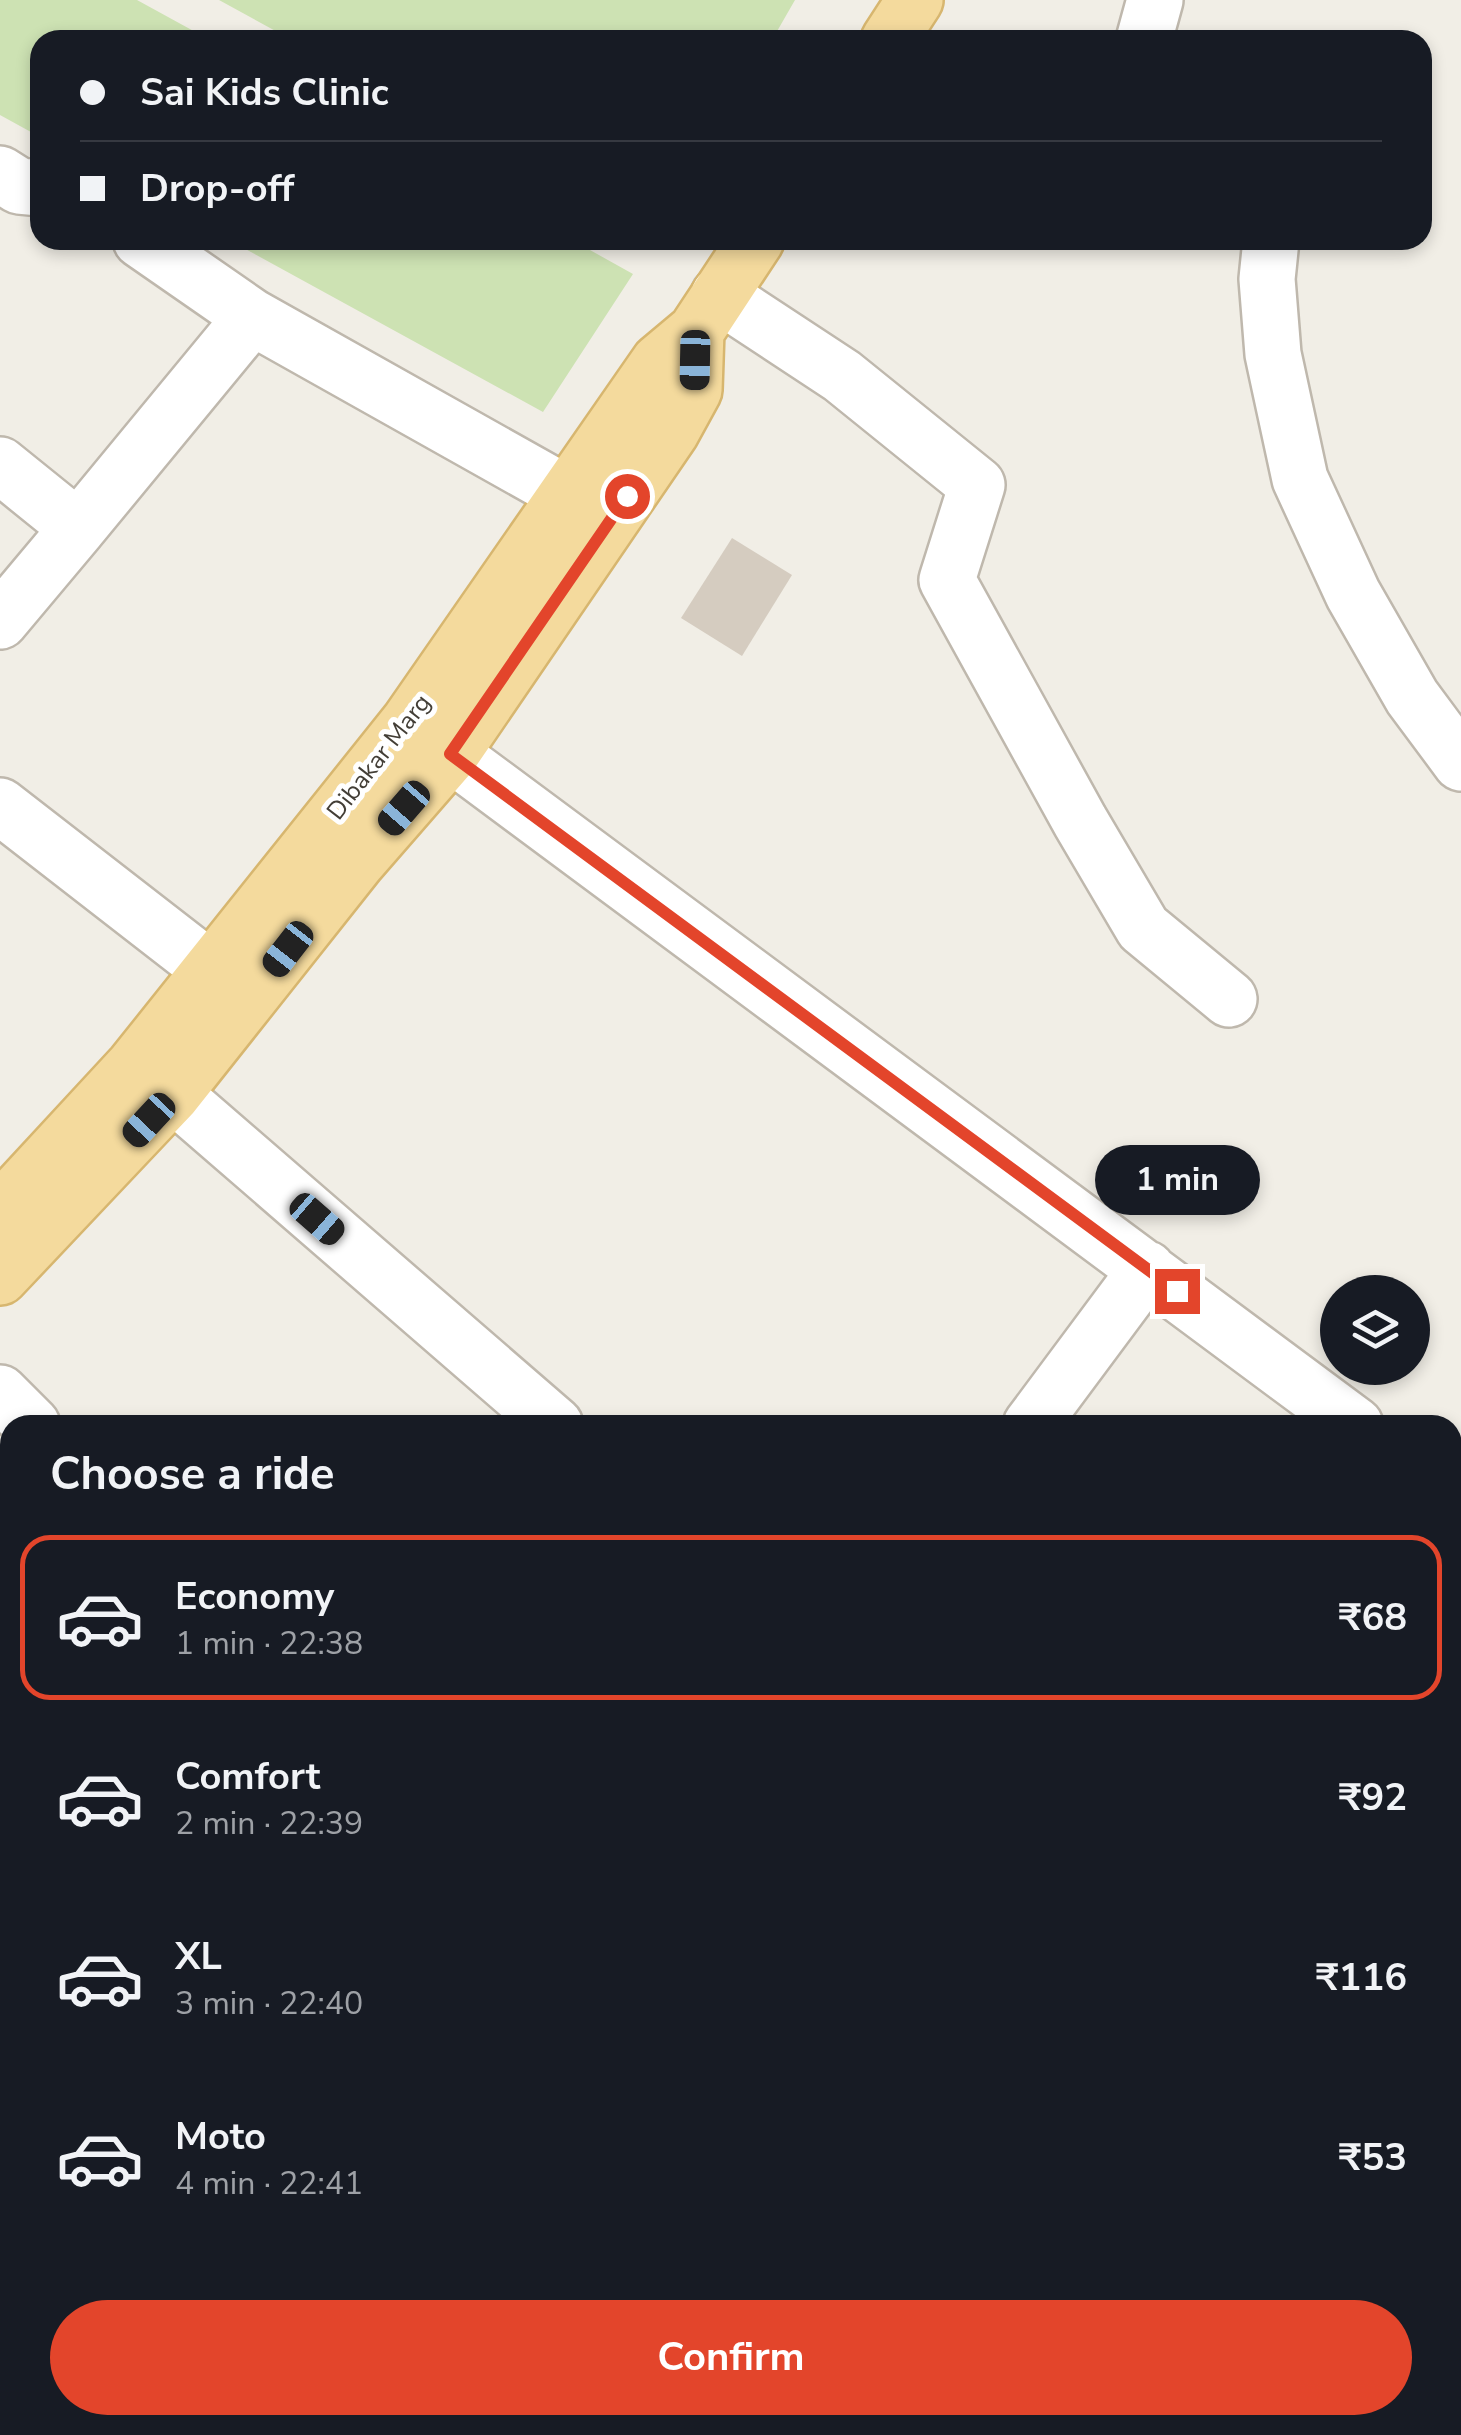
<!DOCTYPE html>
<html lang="en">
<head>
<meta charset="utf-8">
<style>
	body { margin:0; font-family:"Nunito Sans",sans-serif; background:#20242c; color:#f1f3f6; height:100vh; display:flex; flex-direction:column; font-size:38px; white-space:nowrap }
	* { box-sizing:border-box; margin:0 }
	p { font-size:32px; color:#9ea1a6 }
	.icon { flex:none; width:55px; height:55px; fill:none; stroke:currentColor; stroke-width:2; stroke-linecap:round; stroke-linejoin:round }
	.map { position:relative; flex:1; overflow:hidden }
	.drawer { position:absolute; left:0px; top:1415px; width:1462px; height:1020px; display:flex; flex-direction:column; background:#171b24; border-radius:30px 30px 0 0; box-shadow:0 5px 15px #0003 }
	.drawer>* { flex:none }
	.hud { position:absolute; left:30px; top:30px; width:1402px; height:220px; border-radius:30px; box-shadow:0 5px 15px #0003; display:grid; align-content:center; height:220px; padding:0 50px; background:#171b24 }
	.controls { position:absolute; left:1320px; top:1275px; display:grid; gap:20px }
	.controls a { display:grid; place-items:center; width:110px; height:110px; border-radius:50%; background:#171b24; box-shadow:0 5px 15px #0003; font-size:50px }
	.end { position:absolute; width:45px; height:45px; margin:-22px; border:12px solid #e3452b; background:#fff; box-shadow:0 0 0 5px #fff }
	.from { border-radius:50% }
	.bubble { position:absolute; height:70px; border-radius:35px; background:#171b24; box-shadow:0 5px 15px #0003; font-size:32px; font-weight:700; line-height:70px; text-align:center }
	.car { position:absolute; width:30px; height:60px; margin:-30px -15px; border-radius:12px; box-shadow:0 0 8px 2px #0007; background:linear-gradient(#222 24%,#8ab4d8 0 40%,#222 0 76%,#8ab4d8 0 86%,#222 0) }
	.hud b { display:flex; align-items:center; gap:35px; height:95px; font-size:38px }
	.hud b+b { border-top:2px solid #363941 }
	.hud i { width:25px; height:25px; background:#f1f3f6 }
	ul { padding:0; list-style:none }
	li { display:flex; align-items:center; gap:30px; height:165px; margin:0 20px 15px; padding:0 30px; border:5px solid transparent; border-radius:30px }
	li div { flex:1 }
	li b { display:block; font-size:38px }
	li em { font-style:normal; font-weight:700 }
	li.selected { border-color:#e3452b }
	li>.icon { width:90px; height:90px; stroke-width:1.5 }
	h2 { padding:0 50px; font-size:45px; line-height:120px }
	.action { display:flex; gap:20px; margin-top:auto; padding:20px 50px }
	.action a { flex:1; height:115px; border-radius:60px; background:#e3452b; color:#fff; font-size:40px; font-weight:700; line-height:115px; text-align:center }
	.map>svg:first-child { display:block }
	.green { fill:#cde2b3 }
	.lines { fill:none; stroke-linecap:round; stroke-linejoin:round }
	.canal { stroke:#a8cfe8; stroke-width:42 }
	.building { fill:#d5ccc0 }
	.minor-casing { stroke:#bfb8ad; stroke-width:60 }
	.major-casing { stroke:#d7b66f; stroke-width:60 }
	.minor { stroke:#fff; stroke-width:55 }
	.major { stroke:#f4da9d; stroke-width:55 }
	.route { stroke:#e3452b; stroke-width:12 }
	.labels { text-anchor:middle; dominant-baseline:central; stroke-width:10; stroke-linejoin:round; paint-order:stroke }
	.street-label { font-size:25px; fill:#433e36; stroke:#fff }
</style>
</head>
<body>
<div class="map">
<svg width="1461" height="2435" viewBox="0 0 1461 2435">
	<rect width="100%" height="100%" fill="#f1eee6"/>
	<path class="green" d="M 0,0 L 137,0 L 210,40 L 40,40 L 40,137 L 0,115 Z
		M 219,0 L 795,0 L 772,40 L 292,40 Z
		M 229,240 L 572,240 L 633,274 L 543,412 Z"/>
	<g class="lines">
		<path class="canal" d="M 0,1874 L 10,1886
			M 449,2425 L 457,2435"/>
	</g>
	<path class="building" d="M 732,538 L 792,575 L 742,656 L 681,618 Z"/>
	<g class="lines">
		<g class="minor-casing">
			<path id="minor" d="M 1144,40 L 1155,0
				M 0,174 L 19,186 L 40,188
				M 141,240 L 252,317 L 569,495
				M 1271,240 L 1267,279 L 1273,354 L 1300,479 L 1353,594 L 1412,697 L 1461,763
				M 719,295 L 842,376 L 977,485 L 947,580 L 1080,821 L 1143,928 L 1229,999
				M 0,465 L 78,528 L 0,621
				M 78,528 L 252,317
				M 451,754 L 1355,1425
				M 0,806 L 210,969
				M 173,1094 L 555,1425
				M 0,1393 L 32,1425
				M 1031,1425 L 1147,1269
				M 1452,1498 L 1461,1504
				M 0,2204 L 10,2217
				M 1452,2318 L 1461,2342
				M 170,2425 L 178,2435
				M 857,2425 L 865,2435"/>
		</g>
		<g class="major-casing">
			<path id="major" d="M 889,40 L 915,0
				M 0,1211 L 134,1066 L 409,722 L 659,362 L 696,331 L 756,240
				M 0,1277 L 173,1094 L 357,862 L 451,754 L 671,432 L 694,390 L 696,331"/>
		</g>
		<use href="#minor" class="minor"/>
		<use href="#major" class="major"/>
	</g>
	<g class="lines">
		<path class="route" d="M 627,496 L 450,754 L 1177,1291"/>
	</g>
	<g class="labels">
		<g class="street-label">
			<text transform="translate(379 757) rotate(-52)">Dibakar Marg</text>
		</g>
	</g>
</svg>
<div class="controls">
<a><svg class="icon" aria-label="layers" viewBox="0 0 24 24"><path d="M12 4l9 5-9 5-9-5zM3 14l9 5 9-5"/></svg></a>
</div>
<i class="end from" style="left:627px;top:496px"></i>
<i class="end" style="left:1177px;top:1291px"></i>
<div class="bubble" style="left:1095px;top:1145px;width:165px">1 min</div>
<i class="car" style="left:695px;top:360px;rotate:181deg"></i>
<i class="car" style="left:404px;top:808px;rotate:221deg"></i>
<i class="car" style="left:288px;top:949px;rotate:218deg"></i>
<i class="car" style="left:149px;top:1120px;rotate:223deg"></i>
<i class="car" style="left:317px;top:1219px;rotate:131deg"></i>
<div class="hud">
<b><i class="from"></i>Sai Kids Clinic</b>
<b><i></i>Drop-off</b>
</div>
<section class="drawer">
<h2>Choose a ride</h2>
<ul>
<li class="selected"><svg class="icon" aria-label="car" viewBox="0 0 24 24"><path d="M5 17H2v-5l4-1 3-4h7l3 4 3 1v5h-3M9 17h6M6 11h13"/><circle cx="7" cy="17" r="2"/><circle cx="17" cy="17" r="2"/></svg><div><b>Economy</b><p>1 min · 22:38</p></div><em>₹68</em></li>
<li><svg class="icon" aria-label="car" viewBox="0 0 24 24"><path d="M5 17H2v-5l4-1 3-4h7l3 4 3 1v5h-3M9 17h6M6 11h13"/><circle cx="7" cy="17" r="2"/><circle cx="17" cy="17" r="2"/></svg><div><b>Comfort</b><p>2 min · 22:39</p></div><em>₹92</em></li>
<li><svg class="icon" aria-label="car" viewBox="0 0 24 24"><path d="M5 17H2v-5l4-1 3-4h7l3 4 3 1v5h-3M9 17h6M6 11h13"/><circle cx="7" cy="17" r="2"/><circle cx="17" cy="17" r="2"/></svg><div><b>XL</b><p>3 min · 22:40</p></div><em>₹116</em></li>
<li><svg class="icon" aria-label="car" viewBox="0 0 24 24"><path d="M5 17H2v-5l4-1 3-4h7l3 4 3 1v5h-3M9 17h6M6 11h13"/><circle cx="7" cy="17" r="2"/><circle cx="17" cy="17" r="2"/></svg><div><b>Moto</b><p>4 min · 22:41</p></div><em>₹53</em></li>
</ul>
<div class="action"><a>Confirm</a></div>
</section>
</div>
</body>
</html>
